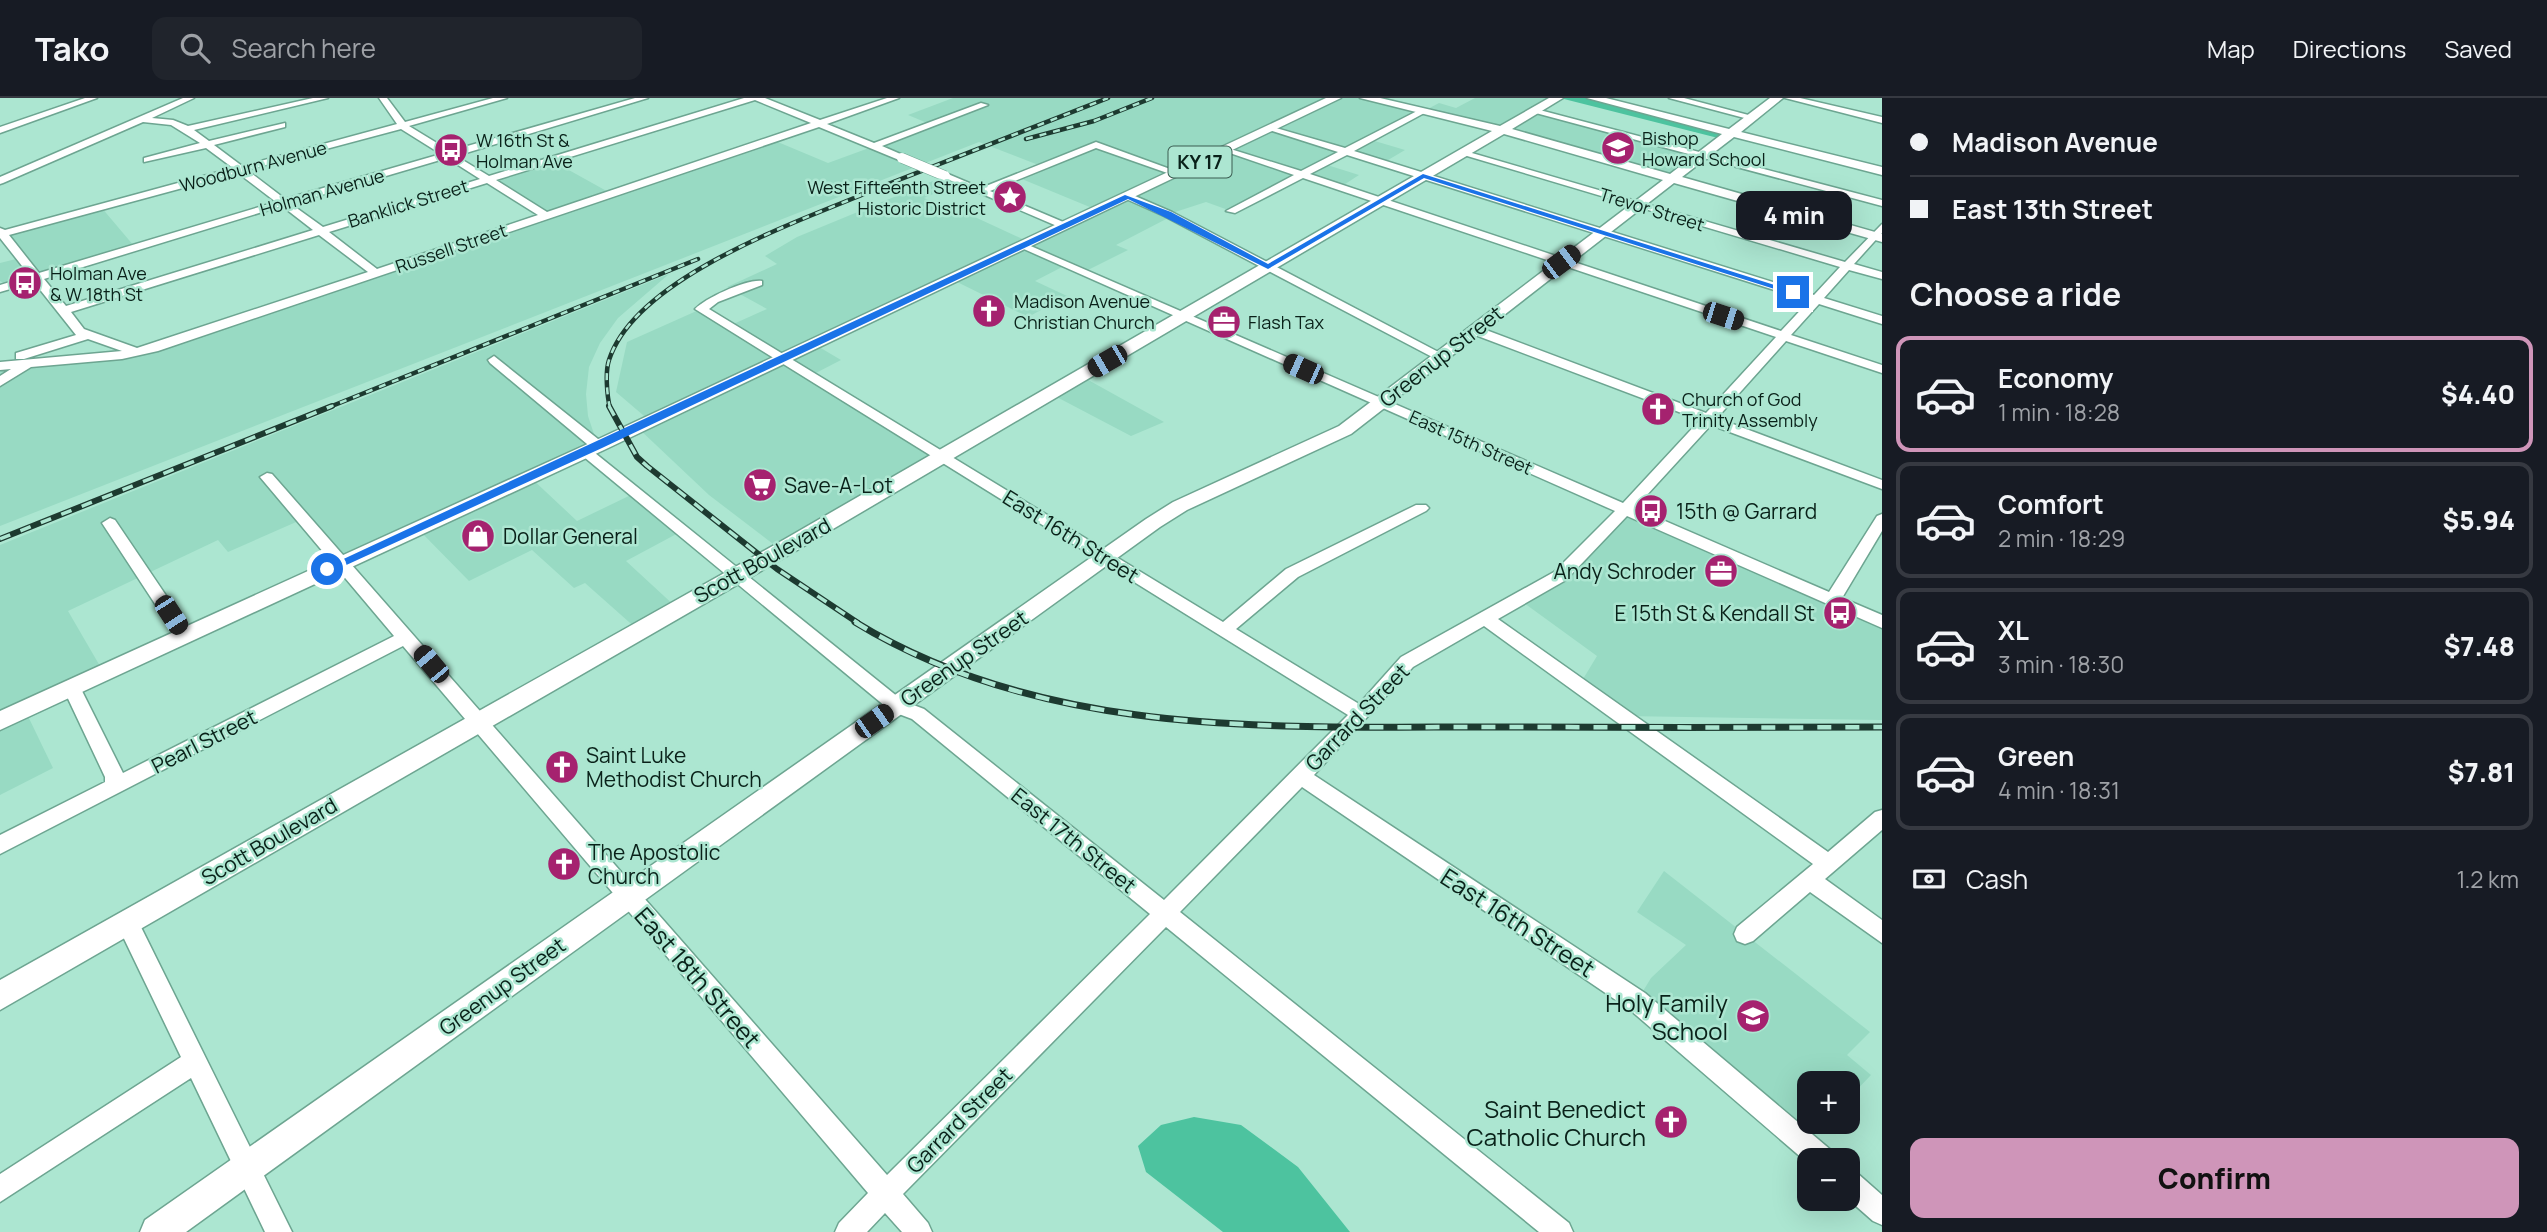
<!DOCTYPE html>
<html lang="en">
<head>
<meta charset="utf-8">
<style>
	body { margin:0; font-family:Manrope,sans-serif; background:#20242c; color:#f1f3f6; height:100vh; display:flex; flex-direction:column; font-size:26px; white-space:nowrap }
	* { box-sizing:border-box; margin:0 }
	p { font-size:23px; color:#9ea1a6 }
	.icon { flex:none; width:38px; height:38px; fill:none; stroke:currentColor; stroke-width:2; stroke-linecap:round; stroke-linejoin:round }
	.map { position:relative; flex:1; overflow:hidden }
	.details { display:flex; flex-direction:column; background:#171b24; width:665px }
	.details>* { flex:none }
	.hud { display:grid; align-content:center; height:154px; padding:0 28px; background:#171b24 }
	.controls { position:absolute; left:1797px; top:973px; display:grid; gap:14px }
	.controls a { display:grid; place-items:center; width:63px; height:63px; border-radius:14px; background:#171b24; box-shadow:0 7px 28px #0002; font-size:35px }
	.end { position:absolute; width:32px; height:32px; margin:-16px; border:9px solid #1a73e8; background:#fff; box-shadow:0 0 0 4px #fff }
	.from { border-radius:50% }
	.bubble { position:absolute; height:49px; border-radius:14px; background:#171b24; box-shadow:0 7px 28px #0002; font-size:23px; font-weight:800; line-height:49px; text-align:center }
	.car { position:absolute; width:21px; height:42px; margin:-21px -10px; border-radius:9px; box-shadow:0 0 5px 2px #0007; background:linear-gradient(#222 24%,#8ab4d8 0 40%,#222 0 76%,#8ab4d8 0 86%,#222 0) }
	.hud b { display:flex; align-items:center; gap:24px; height:66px; font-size:26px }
	.hud b+b { border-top:2px solid #363941 }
	.hud i { width:18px; height:18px; background:#f1f3f6 }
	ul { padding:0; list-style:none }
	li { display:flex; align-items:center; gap:21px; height:116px; margin:0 14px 10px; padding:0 14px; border:4px solid #363941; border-radius:14px }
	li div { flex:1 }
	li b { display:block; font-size:26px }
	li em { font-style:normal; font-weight:800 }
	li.active { border-color:#cf95b9 }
	li>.icon { width:63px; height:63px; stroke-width:1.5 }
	h2 { padding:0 28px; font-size:32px; line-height:84px }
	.pay { display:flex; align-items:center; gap:18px; height:77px; padding:0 28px; font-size:26px }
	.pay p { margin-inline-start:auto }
	.primary-button { display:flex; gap:14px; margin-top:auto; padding:14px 28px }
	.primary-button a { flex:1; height:80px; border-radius:14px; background:#cf95b9; color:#111; font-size:28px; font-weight:800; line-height:80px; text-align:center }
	header { display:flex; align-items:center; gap:42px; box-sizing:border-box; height:98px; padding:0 35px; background:#171b24; border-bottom:2px solid #363941 }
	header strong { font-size:33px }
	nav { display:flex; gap:38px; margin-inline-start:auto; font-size:24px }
	.search { width:490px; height:63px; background:#20242c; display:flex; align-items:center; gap:18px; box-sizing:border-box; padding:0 24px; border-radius:14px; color:#9ea1a6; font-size:26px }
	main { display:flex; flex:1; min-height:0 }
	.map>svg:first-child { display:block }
	.built { fill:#98dac3 }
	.green { fill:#4dc39f }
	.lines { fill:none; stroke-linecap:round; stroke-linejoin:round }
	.minor-casing { stroke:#6da591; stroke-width:3 }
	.major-casing { stroke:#6da591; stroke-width:3 }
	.minor { fill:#fff; fill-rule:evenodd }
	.major { fill:#fff; fill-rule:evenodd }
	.rail-far2-casing { stroke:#1d3a30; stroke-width:4.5 }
	.rail-far1-casing { stroke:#1d3a30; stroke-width:6 }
	.rail-casing { stroke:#1d3a30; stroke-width:7 }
	.rail-far2 { stroke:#ace6d1; stroke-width:2.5; stroke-dasharray:7; stroke-linecap:butt }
	.rail-far1 { stroke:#ace6d1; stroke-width:3.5; stroke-dasharray:11; stroke-linecap:butt }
	.rail { stroke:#ace6d1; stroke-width:4.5; stroke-dasharray:14; stroke-linecap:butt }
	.minor-bridge-casing { stroke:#6da591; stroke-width:11; stroke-linecap:butt }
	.minor-bridge { stroke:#fff; stroke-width:10 }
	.route { fill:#1a73e8 }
	.labels { text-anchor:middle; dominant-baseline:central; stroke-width:5; stroke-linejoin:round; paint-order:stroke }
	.far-poi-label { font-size:18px; fill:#092119; stroke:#ace6d1; text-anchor:start }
	.far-street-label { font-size:18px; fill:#092119; stroke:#ace6d1 }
	.shield { fill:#ace6d1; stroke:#3a5c50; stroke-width:2 }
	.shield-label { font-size:19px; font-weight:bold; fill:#092119 }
	.street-label { font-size:21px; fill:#092119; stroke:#ace6d1 }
	.poi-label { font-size:21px; fill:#092119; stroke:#ace6d1; text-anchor:start }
	.near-street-label { font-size:24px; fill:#092119; stroke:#ace6d1 }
	.near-poi-label { font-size:24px; fill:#092119; stroke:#ace6d1; text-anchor:end }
</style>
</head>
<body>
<header>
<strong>Tako</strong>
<div class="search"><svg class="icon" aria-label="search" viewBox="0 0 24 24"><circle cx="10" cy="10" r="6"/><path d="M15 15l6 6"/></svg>Search here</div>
<nav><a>Map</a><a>Directions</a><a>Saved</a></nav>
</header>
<main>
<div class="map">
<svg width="1882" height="1134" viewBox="0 0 1882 1134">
	<rect width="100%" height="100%" fill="#ace6d1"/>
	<path class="built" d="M 953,0 L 1386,0 L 1424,13 L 1439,5 L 1456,10 L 1475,0 L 1557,0 L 1536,12 L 1702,57 L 1671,80 L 1424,13 L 1368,41 L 1405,52 L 1383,65 L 1345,53 L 1324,66 L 1359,77 L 1339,90 L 1301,77 L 1231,113 L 1206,104 L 1169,116 L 1172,118 L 1116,147 L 1128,152 L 1084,174 L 1066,167 L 1035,183 L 1067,198 L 1028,219 L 951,181 L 814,246 L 841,262 L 810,278 L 942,359 L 781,452 L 709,397 L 637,329 L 650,323 L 616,294 L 627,244 L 701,211 L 729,228 L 767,211 L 727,189 L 777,166 L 765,158 L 797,139 L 945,78 L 960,84 L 924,100 L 957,114 L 964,114 L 1029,144 L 1097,112 L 1017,79 L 1041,68 L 979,44 L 0,428 L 0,268 L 122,257 L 545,118 L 487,81 L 549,61 L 612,96 L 773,42 L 828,65 L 932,27 L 908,17 Z
		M 101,109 L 134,148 L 9,188 L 0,183 L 0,165 L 20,160 L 2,136 Z
		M 669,176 L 618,220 L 600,245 L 589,269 L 586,296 L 588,318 L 598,348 L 530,379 L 577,423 L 635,395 L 682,433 L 626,463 L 677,510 L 638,532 L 585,485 L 574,490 L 532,452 L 469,483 L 417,430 L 341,465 L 303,421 L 228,454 L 218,442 L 68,513 L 104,575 L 25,612 L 53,670 L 0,697 L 0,447 Z
		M 1081,278 L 1164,324 L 1131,338 L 1051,296 Z
		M 1625,411 L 1882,524 L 1882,622 L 1624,618 L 1580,586 L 1597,558 L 1517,500 L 1550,485 Z
		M 1664,773 L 1870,934 L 1847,957 L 1871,977 L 1848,1001 L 1848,985 L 1810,985 L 1810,1024 L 1826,1024 L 1804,1046 L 1637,903 L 1651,880 L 1686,847 L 1637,814 Z"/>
	<path class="green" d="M 1560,0 L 1593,0 L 1730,35 L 1722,41 Z
		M 1194,1019 L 1241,1027 L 1298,1069 L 1350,1134 L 1223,1134 L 1146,1074 L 1138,1048 L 1161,1027 Z"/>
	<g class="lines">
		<g class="minor-casing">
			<path id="minor" d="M 85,0 L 97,0 L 0,35 L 0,29 Z
				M 183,0 L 194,0 L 152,20 L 173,22 L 188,28 L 313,0 L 328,0 L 194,32 L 209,43 L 285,25 L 285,29 L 214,47 L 242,68 L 397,26 L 379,0 L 387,0 L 405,24 L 493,0 L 507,0 L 409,28 L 450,53 L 635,0 L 648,0 L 456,58 L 489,78 L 744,0 L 765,0 L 820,22 L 887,0 L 899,0 L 827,26 L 874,45 L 981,5 L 988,7 L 882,48 L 905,58 L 905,62 L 899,62 L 819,29 L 158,253 L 122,261 L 31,269 L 0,288 L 0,278 L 11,271 L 0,272 L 0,264 L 122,253 L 88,241 L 24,261 L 16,261 L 16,255 L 76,237 L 34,184 L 0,194 L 0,187 L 30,178 L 0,140 L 0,130 L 5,132 L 233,70 L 206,50 L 144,64 L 144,60 L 200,45 L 171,27 L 143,24 L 3,85 L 0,86 L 0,79 ZM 755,2 L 811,25 L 547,114 L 496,82 ZM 401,31 L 441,56 L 285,101 L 247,72 ZM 447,60 L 480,81 L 323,129 L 291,106 ZM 238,75 L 276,104 L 39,175 L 9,137 ZM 487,85 L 538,117 L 377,171 L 329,134 ZM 282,108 L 313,132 L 66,208 L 44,181 ZM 319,137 L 368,174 L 137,250 L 84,231 L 71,214 Z
				M 1669,0 L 1684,0 L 1756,19 L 1752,22 Z
				M 1785,0 L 1800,0 L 1882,19 L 1882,25 Z
				M 1532,10 L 1882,102 L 1882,108 L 1532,14 Z
				M 1421,11 L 1428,13 L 1354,53 L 1814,197 L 1840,169 L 1457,55 L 1465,53 L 1845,164 L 1882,126 L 1882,135 L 1854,166 L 1882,174 L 1882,181 L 1849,172 L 1824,200 L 1882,218 L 1882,226 L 1819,206 L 1791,237 L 1882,267 L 1882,275 L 1786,243 L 1717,320 L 1882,382 L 1882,391 L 1711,327 L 1635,410 L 1829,494 L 1877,418 L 1882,416 L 1882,433 L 1842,500 L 1882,517 L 1882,530 L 1627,418 L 1566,482 L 1498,521 L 1828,754 L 1875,714 L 1882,712 L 1882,732 L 1825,781 L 1882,822 L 1882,845 L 1810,794 L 1753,843 L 1745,846 L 1737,843 L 1734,836 L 1737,829 L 1813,766 L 1484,528 L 1413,569 L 1314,677 L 1645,895 L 1832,1053 L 1836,1062 L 1810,1062 L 1810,1067 L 1629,911 L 1302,689 L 1180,814 L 1569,1125 L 1573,1134 L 1539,1134 L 1166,829 L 903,1096 L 928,1125 L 932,1134 L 902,1134 L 885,1115 L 867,1134 L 835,1134 L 839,1125 L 868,1095 L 403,548 L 0,756 L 0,737 L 105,684 L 105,679 L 63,590 L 66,585 L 78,585 L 123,675 L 394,538 L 260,379 L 267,375 L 272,376 L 887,1077 L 1150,816 L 912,621 L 891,613 L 578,354 L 585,350 L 590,351 L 903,603 L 924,611 L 1164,802 L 1348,617 L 695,211 C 706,200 746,181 762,183 L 762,187 L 718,204 L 709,211 L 1223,524 L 1286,471 L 1416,407 L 1426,407 L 1429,410 L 1426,413 L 1298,479 L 1236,531 L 1359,606 L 1401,559 L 1554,474 L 1615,413 L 1017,148 L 1026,146 L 1623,405 L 1700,322 L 1470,235 L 1470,229 L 1478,229 L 1706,315 L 1776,239 L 1303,80 L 1235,115 L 1226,113 L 1294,77 L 1224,53 L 1224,49 L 1301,73 L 1338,54 L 1269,32 L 1269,28 L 1345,50 ZM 1347,57 L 1809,203 L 1781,233 L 1310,76 Z
				M 1096,44 L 1181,75 L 1173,77 L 1096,50 L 990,93 L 1068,126 L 1069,128 L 1064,131 L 940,78 L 948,76 L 981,90 Z
				M 1128,95 L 1172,114 L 1446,258 L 1440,262 L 1436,261 L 1164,118 L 1124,100 L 1123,98 Z
				M 494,258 L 603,345 L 603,351 L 593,351 L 490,265 L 488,262 Z
				M 110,420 L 115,422 L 190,533 L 193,537 L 190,541 L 178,541 L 102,425 Z
				M 127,814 L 135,817 L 292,1134 L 265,1134 L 191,980 L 0,1104 L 0,1076 L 181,959 L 116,824 L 119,817 Z
				M 1848,1071 L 1857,1075 L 1882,1097 L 1882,1127 L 1873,1123 L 1848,1101 Z"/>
		</g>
		<g class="major-casing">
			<path id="major" d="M 1326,0 L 1341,0 L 604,352 L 0,632 L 0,613 L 592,344 Z
				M 1360,0 L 1380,0 L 1500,28 L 1549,0 L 1563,0 L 1512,31 L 1670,76 L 1722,36 L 1587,0 L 1606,0 L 1729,31 L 1770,0 L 1783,0 L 1741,34 L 1882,69 L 1882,77 L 1734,39 L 1682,79 L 1882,136 L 1882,144 L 1674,85 L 1351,336 L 1187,412 L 1160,429 L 186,1134 L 140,1134 L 145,1122 L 1146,421 L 1173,404 L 1339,328 L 1663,82 L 1504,36 L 799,451 L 0,912 L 0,882 L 785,441 L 1492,33 Z"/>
		</g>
		<use href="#minor" class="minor"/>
		<use href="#major" class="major"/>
		<g class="rail-far2-casing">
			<path id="rail-far2" d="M 1026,41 L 1094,23 L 1152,0
				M 855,99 L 1108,0
				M 327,310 L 698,161
				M 610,310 C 607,298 605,274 609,262 C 635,181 791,126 864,96"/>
		</g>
		<g class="rail-far1-casing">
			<path id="rail-far1" d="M 609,308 L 637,359 L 647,368 L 777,471 L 858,525
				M 0,441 L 332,308"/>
		</g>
		<g class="rail-casing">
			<path id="rail" d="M 855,524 C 1043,639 1269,629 1481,629 C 1615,629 1748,630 1882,629"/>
		</g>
		<use href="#rail-far2" class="rail-far2"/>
		<use href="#rail-far1" class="rail-far1"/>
		<use href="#rail" class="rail"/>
		<g class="minor-bridge-casing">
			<path id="minor-bridge" d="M 902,60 L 945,78"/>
		</g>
		<use href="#minor-bridge" class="minor-bridge"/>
	</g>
	<path class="route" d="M 1423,76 L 1797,194 L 1790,196 L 1424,80 L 1268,171 L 1128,101 L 602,350 L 331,474 L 322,471 L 1125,97 L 1171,114 L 1268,166 Z"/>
	<defs>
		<g id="school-disc" transform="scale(1.75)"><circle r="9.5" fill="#a5226f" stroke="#ace6d1"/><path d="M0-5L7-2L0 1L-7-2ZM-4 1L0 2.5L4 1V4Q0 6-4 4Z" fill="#fff"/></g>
		<g id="bus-disc" transform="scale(1.75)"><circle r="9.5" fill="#a5226f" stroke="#ace6d1"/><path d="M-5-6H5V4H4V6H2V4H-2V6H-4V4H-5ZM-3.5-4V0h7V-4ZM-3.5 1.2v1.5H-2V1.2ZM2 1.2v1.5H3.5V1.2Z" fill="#fff"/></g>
		<g id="sight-disc" transform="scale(1.75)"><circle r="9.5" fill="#a5226f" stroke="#ace6d1"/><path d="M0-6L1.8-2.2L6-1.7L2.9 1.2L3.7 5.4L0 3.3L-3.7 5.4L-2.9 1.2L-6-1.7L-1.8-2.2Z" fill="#fff"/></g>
		<g id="church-disc" transform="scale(1.75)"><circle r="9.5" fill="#a5226f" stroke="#ace6d1"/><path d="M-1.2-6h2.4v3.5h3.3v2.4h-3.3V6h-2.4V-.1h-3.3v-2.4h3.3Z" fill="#fff"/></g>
		<g id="office-disc" transform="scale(1.75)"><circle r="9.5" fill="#a5226f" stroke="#ace6d1"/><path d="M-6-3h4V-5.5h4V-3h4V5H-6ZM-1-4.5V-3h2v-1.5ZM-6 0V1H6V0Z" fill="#fff"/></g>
		<g id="supermarket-disc" transform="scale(1.75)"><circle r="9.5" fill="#a5226f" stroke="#ace6d1"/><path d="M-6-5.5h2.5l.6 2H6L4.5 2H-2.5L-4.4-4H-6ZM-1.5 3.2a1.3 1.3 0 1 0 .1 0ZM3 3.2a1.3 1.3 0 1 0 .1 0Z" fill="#fff"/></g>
		<g id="shop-disc" transform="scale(1.75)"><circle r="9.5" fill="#a5226f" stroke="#ace6d1"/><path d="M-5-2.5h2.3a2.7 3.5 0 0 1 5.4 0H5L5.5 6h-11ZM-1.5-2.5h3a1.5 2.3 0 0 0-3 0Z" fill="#fff"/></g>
	</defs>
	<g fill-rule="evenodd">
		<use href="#school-disc" x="1618" y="50"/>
		<use href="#bus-disc" x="451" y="52"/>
		<use href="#sight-disc" x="1010" y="99"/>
		<use href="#bus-disc" x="25" y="185"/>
		<use href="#church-disc" x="989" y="213"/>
		<use href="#office-disc" x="1224" y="224"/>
		<use href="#church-disc" x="1658" y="311"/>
		<use href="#supermarket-disc" x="760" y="387"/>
		<use href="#bus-disc" x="1651" y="413"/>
		<use href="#shop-disc" x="478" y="438"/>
		<use href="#office-disc" x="1721" y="473"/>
		<use href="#bus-disc" x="1840" y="515"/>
		<use href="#church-disc" x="562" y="669"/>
		<use href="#church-disc" x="564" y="766"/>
		<use href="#school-disc" x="1753" y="918"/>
		<use href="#church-disc" x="1671" y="1024"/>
	</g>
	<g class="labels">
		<g class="far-poi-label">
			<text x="1642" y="40">Bishop<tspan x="1642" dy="21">Howard School</tspan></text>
			<text x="476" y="42">W 16th St &amp;<tspan x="476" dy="21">Holman Ave</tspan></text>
			<text x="986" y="89" text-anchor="end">West Fifteenth Street<tspan x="986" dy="21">Historic District</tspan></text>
			<text x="50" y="175">Holman Ave<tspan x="50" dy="21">&amp; W 18th St</tspan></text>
			<text x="1014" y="203">Madison Avenue<tspan x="1014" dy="21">Christian Church</tspan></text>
			<text x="1248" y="224">Flash Tax</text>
			<text x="1682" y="301">Church of God<tspan x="1682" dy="21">Trinity Assembly</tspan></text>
		</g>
		<g class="far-street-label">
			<text transform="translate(253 68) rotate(-15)">Woodburn Avenue</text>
			<text transform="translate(322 94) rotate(-16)">Holman Avenue</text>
			<text transform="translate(408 105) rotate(-17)">Banklick Street</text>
			<text transform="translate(1652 111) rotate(17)">Trevor Street</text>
			<text transform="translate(451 150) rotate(-19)">Russell Street</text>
			<text transform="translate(1471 344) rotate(24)">East 15th Street</text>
		</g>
		<rect class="shield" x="1168.5" y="48.5" width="63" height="31" rx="5"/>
		<g class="shield-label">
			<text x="1200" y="64">KY 17</text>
		</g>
		<g class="street-label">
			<text transform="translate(1441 258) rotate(-38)">Greenup Street</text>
			<text transform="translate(1071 438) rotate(32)">East 16th Street</text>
			<text transform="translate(762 462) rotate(-29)">Scott Boulevard</text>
			<text transform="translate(964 560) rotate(-35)">Greenup Street</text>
			<text transform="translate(1357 619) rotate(-46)">Garrard Street</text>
			<text transform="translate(204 643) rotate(-27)">Pearl Street</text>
			<text transform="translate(1074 742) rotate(39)">East 17th Street</text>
			<text transform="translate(269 743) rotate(-30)">Scott Boulevard</text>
			<text transform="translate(502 888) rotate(-36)">Greenup Street</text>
			<text transform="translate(959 1022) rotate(-45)">Garrard Street</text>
		</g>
		<g class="poi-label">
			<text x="784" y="387">Save-A-Lot</text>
			<text x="1676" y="413">15th @ Garrard</text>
			<text x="503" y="438">Dollar General</text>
			<text x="1696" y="473" text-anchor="end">Andy Schroder</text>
			<text x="1815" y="515" text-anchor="end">E 15th St &amp; Kendall St</text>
			<text x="586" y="657">Saint Luke<tspan x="586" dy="24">Methodist Church</tspan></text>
			<text x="588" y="754">The Apostolic<tspan x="588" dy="24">Church</tspan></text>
		</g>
		<g class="near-street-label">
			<text transform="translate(1518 824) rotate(33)">East 16th Street</text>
			<text transform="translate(698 879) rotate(49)">East 18th Street</text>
		</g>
		<g class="near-poi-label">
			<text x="1728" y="904">Holy Family<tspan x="1728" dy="28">School</tspan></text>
			<text x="1646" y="1010">Saint Benedict<tspan x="1646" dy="28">Catholic Church</tspan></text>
		</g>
	</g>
</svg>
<div class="controls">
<a>+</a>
<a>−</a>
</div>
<i class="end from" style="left:327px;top:471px"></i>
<i class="end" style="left:1793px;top:194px"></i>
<div class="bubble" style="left:1736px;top:93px;width:116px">4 min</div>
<i class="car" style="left:1561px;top:164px;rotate:53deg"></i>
<i class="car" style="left:1723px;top:218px;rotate:108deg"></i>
<i class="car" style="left:1107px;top:263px;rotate:240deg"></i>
<i class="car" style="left:1303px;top:271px;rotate:294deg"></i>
<i class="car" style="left:171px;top:517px;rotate:147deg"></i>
<i class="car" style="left:431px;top:566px;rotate:320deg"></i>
<i class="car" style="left:874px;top:623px;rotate:55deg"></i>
</div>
<section class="details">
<div class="hud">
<b><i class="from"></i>Madison Avenue</b>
<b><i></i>East 13th Street</b>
</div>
<h2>Choose a ride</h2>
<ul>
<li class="active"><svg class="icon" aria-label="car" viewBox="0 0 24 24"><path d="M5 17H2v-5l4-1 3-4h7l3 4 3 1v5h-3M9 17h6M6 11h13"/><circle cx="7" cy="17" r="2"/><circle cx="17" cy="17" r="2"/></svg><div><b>Economy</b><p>1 min · 18:28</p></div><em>$4.40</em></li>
<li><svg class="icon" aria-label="car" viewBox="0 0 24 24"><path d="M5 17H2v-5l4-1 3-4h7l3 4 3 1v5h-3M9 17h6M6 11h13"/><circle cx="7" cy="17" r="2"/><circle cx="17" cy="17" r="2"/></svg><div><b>Comfort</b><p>2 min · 18:29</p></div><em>$5.94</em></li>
<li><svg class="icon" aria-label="car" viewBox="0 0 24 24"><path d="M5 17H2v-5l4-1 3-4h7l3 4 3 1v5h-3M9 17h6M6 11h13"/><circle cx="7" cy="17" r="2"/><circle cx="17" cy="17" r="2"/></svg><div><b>XL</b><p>3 min · 18:30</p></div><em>$7.48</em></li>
<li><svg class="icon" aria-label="car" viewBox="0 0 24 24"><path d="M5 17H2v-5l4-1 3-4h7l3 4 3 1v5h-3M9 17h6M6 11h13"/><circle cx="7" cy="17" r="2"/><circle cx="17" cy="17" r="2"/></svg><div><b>Green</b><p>4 min · 18:31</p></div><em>$7.81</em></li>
</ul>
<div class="pay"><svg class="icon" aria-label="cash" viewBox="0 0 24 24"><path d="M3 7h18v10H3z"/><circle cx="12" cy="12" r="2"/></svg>Cash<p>1.2 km</p></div>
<div class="primary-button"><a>Confirm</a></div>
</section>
</main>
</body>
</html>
